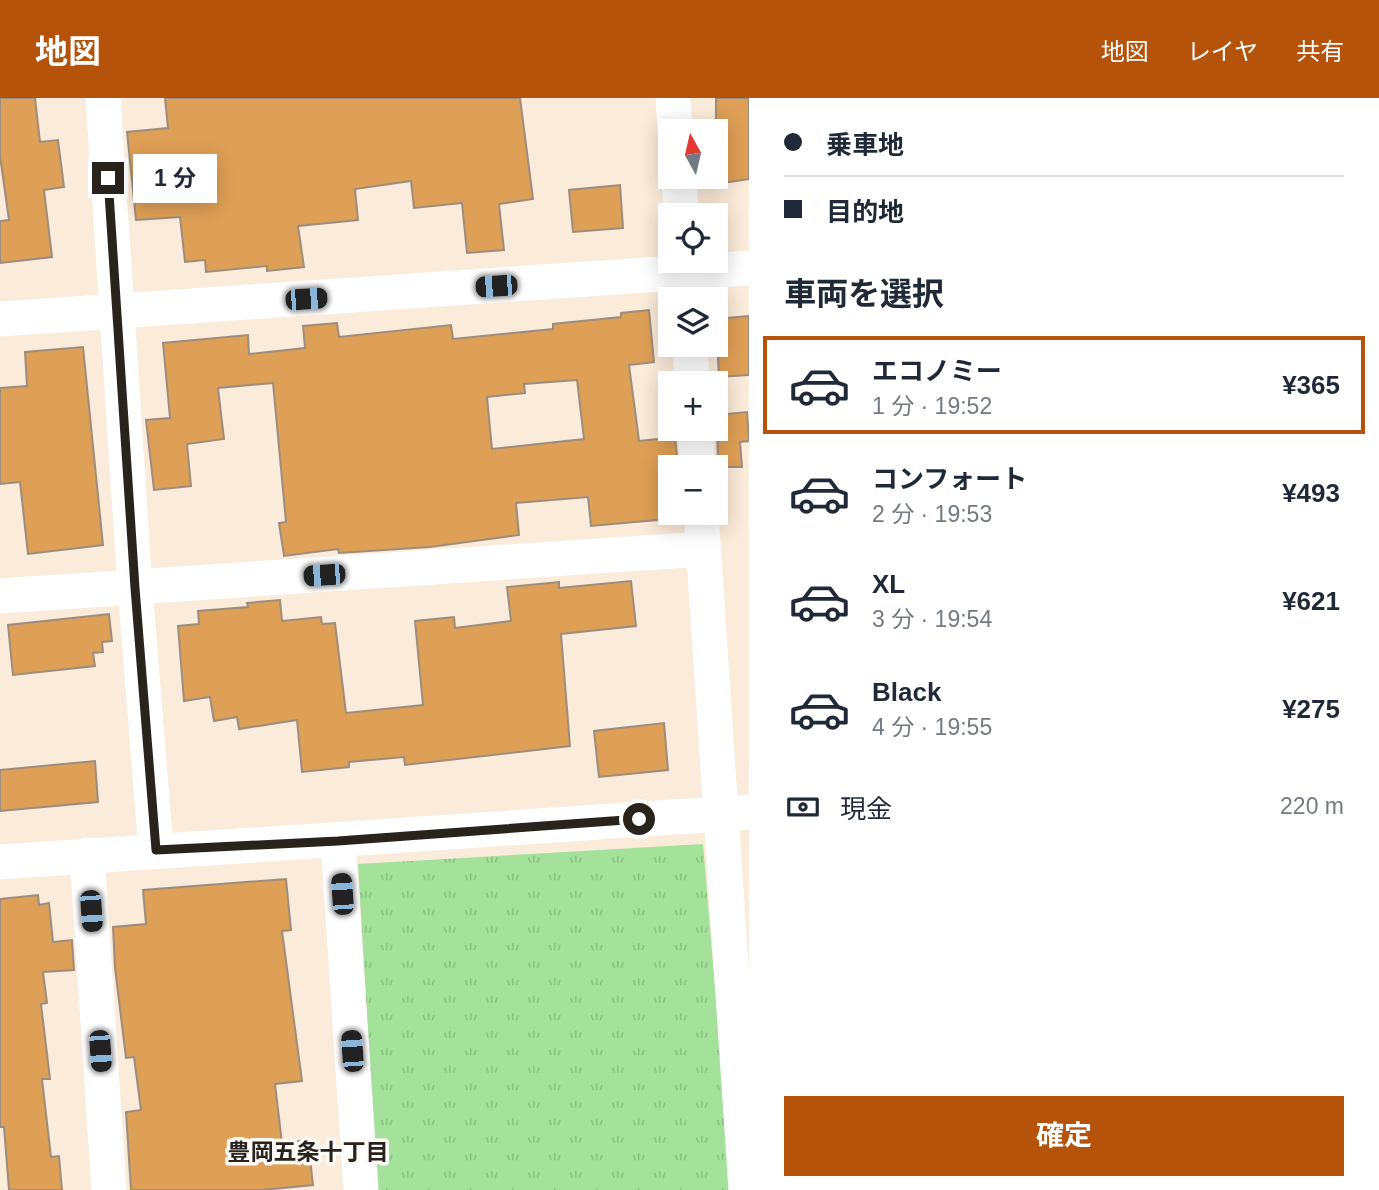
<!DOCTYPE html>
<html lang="ja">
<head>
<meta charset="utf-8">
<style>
	body { margin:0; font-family:Arial,"Noto Sans JP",sans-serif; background:#f2f2f3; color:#1f2937; height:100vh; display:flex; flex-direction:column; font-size:26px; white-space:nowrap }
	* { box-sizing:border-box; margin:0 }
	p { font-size:23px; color:#747a83 }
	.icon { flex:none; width:38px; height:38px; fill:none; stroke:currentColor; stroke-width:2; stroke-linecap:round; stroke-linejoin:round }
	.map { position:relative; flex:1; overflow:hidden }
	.details { display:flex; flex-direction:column; background:#fff; width:630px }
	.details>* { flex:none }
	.hud { display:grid; align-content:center; height:154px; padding:0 35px; background:#fff }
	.needle { width:46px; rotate:352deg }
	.buttons { position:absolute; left:658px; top:21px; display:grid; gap:14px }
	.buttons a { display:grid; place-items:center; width:70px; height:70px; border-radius:0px; background:#fff; box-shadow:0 4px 18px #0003; font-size:35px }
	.end { position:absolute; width:32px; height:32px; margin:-16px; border:9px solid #29231d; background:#fff; box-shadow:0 0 0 4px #fff }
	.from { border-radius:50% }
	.bubble { position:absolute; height:49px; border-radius:0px; background:#fff; box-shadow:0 4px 18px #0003; font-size:23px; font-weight:700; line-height:49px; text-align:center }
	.car { position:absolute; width:21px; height:42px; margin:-21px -10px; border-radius:9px; box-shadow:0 0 5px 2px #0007; background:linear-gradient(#222 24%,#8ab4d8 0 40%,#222 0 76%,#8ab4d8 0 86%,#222 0) }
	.hud b { display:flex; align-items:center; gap:24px; height:66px; font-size:26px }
	.hud b+b { border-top:2px solid #e0e1e3 }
	.hud i { width:18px; height:18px; background:#1f2937 }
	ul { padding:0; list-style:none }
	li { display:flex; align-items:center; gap:21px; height:98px; margin:0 14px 10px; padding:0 21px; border:4px solid transparent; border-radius:0px }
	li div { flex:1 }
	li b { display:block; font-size:26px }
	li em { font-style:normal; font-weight:700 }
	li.on { border-color:#b45309 }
	li>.icon { width:63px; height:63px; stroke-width:1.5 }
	h2 { padding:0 35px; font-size:32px; line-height:84px }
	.pay { display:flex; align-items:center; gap:18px; height:77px; padding:0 35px; font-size:26px }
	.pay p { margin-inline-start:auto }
	.primary-button { display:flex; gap:14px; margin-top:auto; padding:14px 35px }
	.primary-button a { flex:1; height:80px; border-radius:0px; background:#b45309; color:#fff; font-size:28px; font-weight:700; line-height:80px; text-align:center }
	header { display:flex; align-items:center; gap:42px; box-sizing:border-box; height:98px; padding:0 35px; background:#b45309; color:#fff }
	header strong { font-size:33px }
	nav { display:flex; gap:38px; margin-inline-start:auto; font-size:24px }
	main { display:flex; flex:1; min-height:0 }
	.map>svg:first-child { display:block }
	.park { fill:url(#park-tufts) }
	.building { fill:#de9f56; stroke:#9c8d7e; stroke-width:2; fill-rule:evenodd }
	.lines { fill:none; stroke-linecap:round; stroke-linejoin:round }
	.street { stroke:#fff; stroke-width:35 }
	.route { stroke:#29231d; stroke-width:9 }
	.labels { text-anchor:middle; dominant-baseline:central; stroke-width:7; stroke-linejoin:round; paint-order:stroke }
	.neighbourhood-label { font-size:23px; font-weight:bold; fill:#29231d; stroke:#fefbf7 }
</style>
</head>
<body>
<header>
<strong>地図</strong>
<nav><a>地図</a><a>レイヤ</a><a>共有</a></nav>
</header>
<main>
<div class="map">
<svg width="749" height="1092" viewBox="0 0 749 1092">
	<defs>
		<pattern id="park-tufts" width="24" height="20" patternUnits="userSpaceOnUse" patternTransform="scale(1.75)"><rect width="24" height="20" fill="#a4e29b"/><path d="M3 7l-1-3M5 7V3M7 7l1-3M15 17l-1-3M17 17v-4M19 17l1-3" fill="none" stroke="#8dc285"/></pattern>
	</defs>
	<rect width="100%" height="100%" fill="#fbebda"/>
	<path class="park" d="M 703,746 L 732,1092 L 377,1092 L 358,766 Z"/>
	<path class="building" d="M 0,0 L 35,0 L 40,44 L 58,42 L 64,89 L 44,92 L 52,159 L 0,165 L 0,123 L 9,122 L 0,58 Z
		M 165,0 L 520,0 L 533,101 L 499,106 L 504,152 L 467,155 L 462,105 L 414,110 L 411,83 L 355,91 L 358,122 L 298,128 L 304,169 L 267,173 L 267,168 L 206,174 L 205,162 L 185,164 L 180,119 L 136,122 L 127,34 L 168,30 Z
		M 716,0 L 749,0 L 749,81 L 716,86 Z
		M 620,87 L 623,130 L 573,134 L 569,92 Z
		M 649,212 L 654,264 L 629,267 L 639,343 L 675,339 L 678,369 L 670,369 L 670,389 L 665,390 L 668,421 L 591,428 L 588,399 L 516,405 L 519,437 L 430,449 L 339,455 L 338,451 L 284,458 L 279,425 L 286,424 L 273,285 L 218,290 L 224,341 L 187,346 L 191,388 L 154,392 L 146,322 L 170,320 L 163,245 L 248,237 L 249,256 L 305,250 L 303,228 L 337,225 L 339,239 L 451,227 L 453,241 L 553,231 L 553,226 L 621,219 L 621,215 ZM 577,282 L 584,341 L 492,351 L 487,299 L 525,295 L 524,286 Z
		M 749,218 L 749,277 L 719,279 L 716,221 Z
		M 83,249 L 103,447 L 28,456 L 20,384 L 0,386 L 0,290 L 27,288 L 25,254 Z
		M 747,314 L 749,343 L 740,344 L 742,369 L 718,369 L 717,317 Z
		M 631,483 L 636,528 L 561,536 L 570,648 L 405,667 L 404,659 L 349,664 L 349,669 L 302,674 L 297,622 L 239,631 L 237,619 L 214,623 L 210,599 L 184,603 L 178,528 L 199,526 L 198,513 L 248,509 L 247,505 L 280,502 L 282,523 L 321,519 L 322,526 L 335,525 L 346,615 L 423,607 L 415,523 L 454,519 L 455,530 L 511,523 L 507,489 L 559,484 L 559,490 Z
		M 109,516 L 112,543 L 102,544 L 103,554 L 93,555 L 95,568 L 13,577 L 8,527 Z
		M 664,625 L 668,672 L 599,679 L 594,633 Z
		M 95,663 L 98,704 L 0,713 L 0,672 Z
		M 286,781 L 291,832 L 282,833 L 302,983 L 275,986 L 282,1045 L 308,1042 L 313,1087 L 263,1092 L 131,1092 L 126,1014 L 141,1012 L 134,959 L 126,960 L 115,870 L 113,829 L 146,826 L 143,792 Z
		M 38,797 L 39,807 L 49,805 L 53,844 L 72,842 L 74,872 L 43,874 L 47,905 L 41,906 L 50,981 L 42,981 L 51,1059 L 59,1058 L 62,1092 L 9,1092 L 4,1029 L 0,1029 L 0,801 Z"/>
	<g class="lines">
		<path class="street" d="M 103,0 L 135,490 L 156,752
			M 673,0 L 675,33
			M 679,79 L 681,117
			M 0,221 L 749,170
			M 690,247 L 692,285
			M 695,331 L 698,369
			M 701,415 L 746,1092
			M 0,498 L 703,451
			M 338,743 L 361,1092
			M 87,757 L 109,1092
			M 0,764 L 749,714"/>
	</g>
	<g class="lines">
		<path class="route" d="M 108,80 L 135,490 L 156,752 L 338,743 L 639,721"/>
	</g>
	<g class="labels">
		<g class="neighbourhood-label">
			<text x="308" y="1054">豊岡五条十丁目</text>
		</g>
	</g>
</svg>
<div class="buttons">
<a><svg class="needle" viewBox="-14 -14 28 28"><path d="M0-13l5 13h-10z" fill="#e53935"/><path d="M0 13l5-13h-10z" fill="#747a83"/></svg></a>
<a><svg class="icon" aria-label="locate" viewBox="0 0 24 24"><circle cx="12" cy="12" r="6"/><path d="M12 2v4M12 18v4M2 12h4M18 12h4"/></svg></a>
<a><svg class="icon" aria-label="layers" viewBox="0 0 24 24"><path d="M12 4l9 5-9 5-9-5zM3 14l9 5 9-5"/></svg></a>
<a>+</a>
<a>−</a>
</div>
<i class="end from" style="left:639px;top:721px"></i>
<i class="end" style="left:108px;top:80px"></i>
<div class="bubble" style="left:133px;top:56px;width:84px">1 分</div>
<i class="car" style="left:496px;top:188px;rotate:266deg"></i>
<i class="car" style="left:306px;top:201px;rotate:86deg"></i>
<i class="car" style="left:324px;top:477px;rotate:266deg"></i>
<i class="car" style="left:342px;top:796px;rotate:356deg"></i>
<i class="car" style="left:91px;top:813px;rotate:176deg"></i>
<i class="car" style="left:100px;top:953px;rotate:176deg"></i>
<i class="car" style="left:352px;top:953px;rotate:356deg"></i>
</div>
<section class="details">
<div class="hud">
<b><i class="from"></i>乗車地</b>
<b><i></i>目的地</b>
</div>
<h2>車両を選択</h2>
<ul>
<li class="on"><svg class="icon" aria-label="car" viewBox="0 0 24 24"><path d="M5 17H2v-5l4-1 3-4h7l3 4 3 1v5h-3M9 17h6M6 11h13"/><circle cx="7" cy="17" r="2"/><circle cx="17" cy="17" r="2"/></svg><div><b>エコノミー</b><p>1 分 · 19:52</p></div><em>¥365</em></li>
<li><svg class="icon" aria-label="car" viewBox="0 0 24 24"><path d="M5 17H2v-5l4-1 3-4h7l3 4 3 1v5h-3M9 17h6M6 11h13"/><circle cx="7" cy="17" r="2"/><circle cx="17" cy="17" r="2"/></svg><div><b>コンフォート</b><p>2 分 · 19:53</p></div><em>¥493</em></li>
<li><svg class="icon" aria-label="car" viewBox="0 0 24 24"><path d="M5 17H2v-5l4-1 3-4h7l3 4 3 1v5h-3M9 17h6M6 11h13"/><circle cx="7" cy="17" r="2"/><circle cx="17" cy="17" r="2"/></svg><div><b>XL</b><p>3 分 · 19:54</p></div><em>¥621</em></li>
<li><svg class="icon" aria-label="car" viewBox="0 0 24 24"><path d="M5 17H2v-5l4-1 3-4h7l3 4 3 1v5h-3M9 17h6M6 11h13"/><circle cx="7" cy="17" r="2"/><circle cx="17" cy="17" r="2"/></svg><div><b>Black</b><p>4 分 · 19:55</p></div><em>¥275</em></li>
</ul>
<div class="pay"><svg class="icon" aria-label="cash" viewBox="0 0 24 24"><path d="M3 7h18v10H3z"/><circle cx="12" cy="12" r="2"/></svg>現金<p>220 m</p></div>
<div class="primary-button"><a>確定</a></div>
</section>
</main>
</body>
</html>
